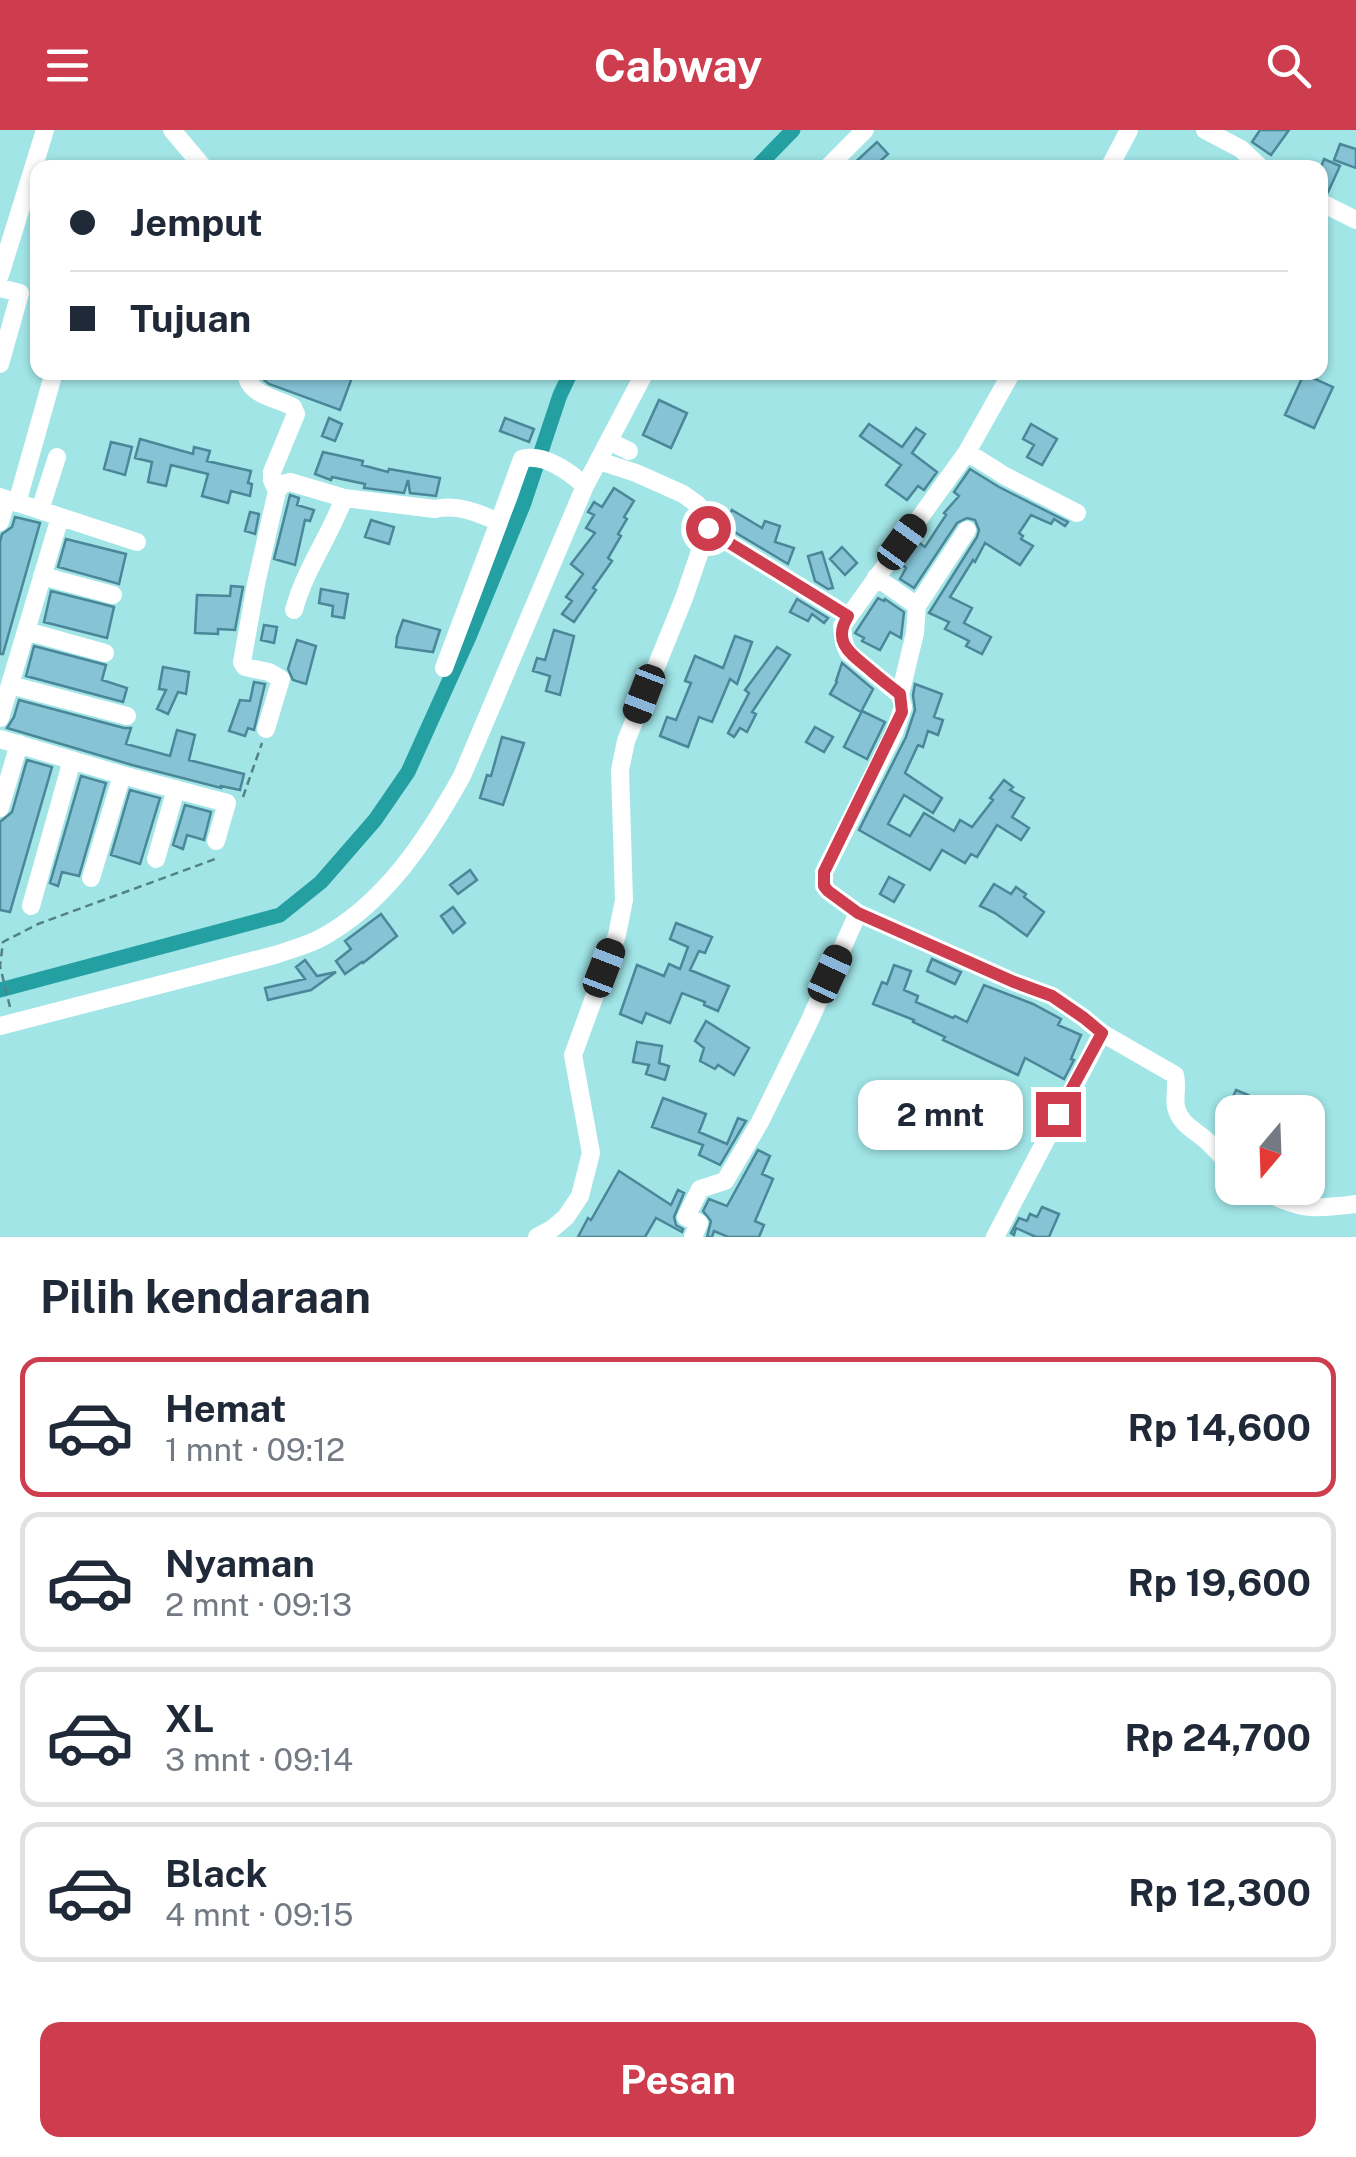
<!DOCTYPE html>
<html lang="id">
<head>
<meta charset="utf-8">
<style>
	body { margin:0; font-family:"Public Sans",sans-serif; background:#f2f2f3; color:#1f2937; height:100vh; display:flex; flex-direction:column; font-size:38px; white-space:nowrap }
	* { box-sizing:border-box; margin:0 }
	p { font-size:32px; color:#747a83 }
	.icon { flex:none; width:55px; height:55px; fill:none; stroke:currentColor; stroke-width:2; stroke-linecap:round; stroke-linejoin:round }
	.map { position:relative; height:1107px; overflow:hidden }
	.details { display:flex; flex-direction:column; background:#fff; flex:1 }
	.details>* { flex:none }
	.banner { position:absolute; left:30px; top:30px; width:1298px; height:220px; border-radius:20px; box-shadow:0 2px 8px #0004; display:grid; align-content:center; height:220px; padding:0 40px; background:#fff }
	.needle { width:65px; rotate:199deg }
	.controls { position:absolute; left:1215px; top:965px; display:grid; gap:20px }
	.controls a { display:grid; place-items:center; width:110px; height:110px; border-radius:20px; background:#fff; box-shadow:0 2px 8px #0004; font-size:50px }
	.end { position:absolute; width:45px; height:45px; margin:-22px; border:12px solid #cd3d4e; background:#fff; box-shadow:0 0 0 5px #fff }
	.from { border-radius:50% }
	.bubble { position:absolute; height:70px; border-radius:20px; background:#fff; box-shadow:0 2px 8px #0004; font-size:32px; font-weight:700; line-height:70px; text-align:center }
	.car { position:absolute; width:30px; height:60px; margin:-30px -15px; border-radius:12px; box-shadow:0 0 8px 2px #0007; background:linear-gradient(#222 24%,#8ab4d8 0 40%,#222 0 76%,#8ab4d8 0 86%,#222 0) }
	.banner b { display:flex; align-items:center; gap:35px; height:95px; font-size:38px }
	.banner b+b { border-top:2px solid #e0e1e3 }
	.banner i { width:25px; height:25px; background:#1f2937 }
	ul { padding:0; list-style:none }
	li { display:flex; align-items:center; gap:30px; height:140px; margin:0 20px 15px; padding:0 20px; border:5px solid #e0e1e3; border-radius:20px }
	li div { flex:1 }
	li b { display:block; font-size:38px }
	li em { font-style:normal; font-weight:700 }
	li.selected { border-color:#cd3d4e }
	li>.icon { width:90px; height:90px; stroke-width:1.5 }
	h2 { padding:0 40px; font-size:45px; line-height:120px }
	.button { display:flex; gap:20px; margin-top:auto; padding:20px 40px }
	.button a { flex:1; height:115px; border-radius:20px; background:#cd3d4e; color:#fff; font-size:40px; font-weight:700; line-height:115px; text-align:center }
	header { display:flex; justify-content:space-between; align-items:center; height:130px; padding:0 40px; background:#cd3d4e; color:#fff; font-size:45px; font-weight:700 }
	.map>svg:first-child { display:block }
	.lines { fill:none; stroke-linecap:round; stroke-linejoin:round }
	.canal { stroke:#249fa2; stroke-width:15 }
	.building { fill:#85c3d5; stroke:#4a8798; stroke-width:2.5 }
	.path { stroke:#528283; stroke-width:2.5; stroke-dasharray:8 5; stroke-linecap:butt }
	.minor { stroke:#fff; stroke-width:18 }
	.route { stroke:#cd3d4e; stroke-width:12 }
</style>
</head>
<body>
<header><svg class="icon" aria-label="menu" viewBox="0 0 24 24"><path d="M4 6h16M4 12h16M4 18h16"/></svg>Cabway<svg class="icon" aria-label="search" viewBox="0 0 24 24"><circle cx="10" cy="10" r="6"/><path d="M15 15l6 6"/></svg></header>
<div class="map">
<svg width="1356" height="1107" viewBox="0 0 1356 1107">
	<rect width="100%" height="100%" fill="#a1e5e7"/>
	<g class="lines">
		<path class="canal" d="M 756,38 L 793,0
			M 0,860 L 280,785 L 321,752 L 375,690 L 408,642 L 469,507 L 524,373 L 560,265 L 571,242"/>
	</g>
	<path class="building" d="M 1260,0 L 1289,0 L 1271,25 L 1252,12 Z
		M 877,12 L 888,24 L 873,38 L 849,38 Z
		M 1340,14 L 1356,19 L 1356,38 L 1334,30 Z
		M 1324,29 L 1340,36 L 1328,62 L 1320,60 L 1320,40 Z
		M 266,242 L 354,242 L 340,280 L 269,254 L 264,250 Z
		M 1304,244 L 1333,257 L 1314,298 L 1285,285 Z
		M 659,270 L 687,283 L 671,318 L 643,305 Z
		M 329,288 L 342,294 L 335,311 L 322,306 Z
		M 505,288 L 534,299 L 529,312 L 500,301 Z
		M 869,294 L 902,317 L 916,298 L 925,304 L 912,323 L 937,342 L 924,360 L 918,356 L 907,370 L 886,355 L 901,335 L 860,306 Z
		M 1031,294 L 1057,309 L 1042,335 L 1027,327 L 1034,315 L 1023,309 Z
		M 140,309 L 193,324 L 194,317 L 210,321 L 207,331 L 251,341 L 248,353 L 252,354 L 250,366 L 231,361 L 228,373 L 202,366 L 208,344 L 171,335 L 166,356 L 148,352 L 152,332 L 135,328 Z
		M 111,312 L 132,317 L 125,345 L 104,339 Z
		M 323,322 L 363,331 L 362,335 L 388,342 L 389,339 L 440,348 L 436,366 L 410,363 L 408,350 L 404,363 L 364,358 L 365,354 L 332,347 L 331,350 L 315,344 Z
		M 970,339 L 999,357 L 1068,392 L 1065,396 L 1054,389 L 1051,394 L 1031,385 L 1019,403 L 1023,406 L 1021,409 L 1033,416 L 1020,435 L 985,413 L 975,432 L 973,430 L 950,467 L 972,478 L 964,493 L 991,507 L 982,524 L 966,516 L 969,511 L 945,499 L 949,492 L 929,483 L 977,407 L 979,400 L 975,390 L 967,388 L 957,393 L 914,458 L 900,449 L 906,438 L 902,434 L 918,412 L 925,417 L 946,385 L 944,383 L 959,366 L 954,362 Z
		M 614,358 L 634,371 L 624,387 L 627,389 L 618,404 L 621,406 L 608,428 L 612,431 L 593,458 L 596,460 L 574,492 L 562,484 L 572,471 L 566,467 L 583,444 L 571,434 L 595,403 L 586,398 L 594,385 L 588,382 L 594,372 L 602,377 Z
		M 290,365 L 299,368 L 297,375 L 314,380 L 310,391 L 305,390 L 295,435 L 274,429 Z
		M 732,380 L 762,398 L 765,391 L 780,396 L 775,412 L 794,418 L 788,434 L 723,395 Z
		M 250,382 L 259,384 L 255,404 L 245,401 Z
		M 15,387 L 40,393 L 3,524 L 0,524 L 0,412 L 2,404 L 12,397 Z
		M 371,390 L 394,397 L 389,414 L 365,407 Z
		M 66,409 L 126,424 L 119,454 L 58,437 Z
		M 842,417 L 857,433 L 845,445 L 830,429 Z
		M 822,422 L 833,458 L 828,459 L 815,451 L 808,426 Z
		M 231,456 L 243,457 L 235,500 L 218,499 L 218,504 L 195,503 L 197,465 L 230,466 Z
		M 321,459 L 348,464 L 344,488 L 332,486 L 333,476 L 319,473 Z
		M 51,461 L 114,477 L 107,508 L 44,492 Z
		M 878,468 L 884,471 L 885,469 L 904,482 L 901,508 L 890,502 L 880,520 L 862,511 L 864,508 L 855,503 Z
		M 797,469 L 828,488 L 824,493 L 812,484 L 808,491 L 790,482 Z
		M 403,490 L 440,500 L 433,522 L 396,517 L 397,507 Z
		M 264,495 L 277,497 L 274,513 L 261,510 Z
		M 554,500 L 574,506 L 560,565 L 546,561 L 550,546 L 533,541 L 537,528 L 545,530 Z
		M 735,506 L 752,512 L 737,554 L 730,549 L 712,592 L 699,587 L 688,617 L 660,606 L 667,587 L 676,590 L 691,553 L 685,551 L 695,526 L 723,538 Z
		M 297,510 L 316,516 L 306,554 L 293,550 L 288,539 Z
		M 34,516 L 106,535 L 102,550 L 127,558 L 123,572 L 26,546 Z
		M 777,517 L 790,525 L 752,582 L 756,584 L 747,602 L 740,598 L 734,607 L 728,603 L 749,563 L 745,560 Z
		M 842,533 L 873,559 L 861,582 L 830,564 L 837,552 L 836,551 Z
		M 163,537 L 189,542 L 186,564 L 178,562 L 168,584 L 157,579 L 166,560 L 159,559 Z
		M 254,552 L 265,554 L 254,600 L 248,598 L 245,606 L 229,601 L 240,570 L 250,571 Z
		M 915,554 L 942,564 L 934,587 L 943,590 L 938,605 L 928,601 L 923,617 L 918,615 L 905,643 L 942,668 L 933,683 L 904,665 L 888,694 L 910,706 L 924,683 L 954,701 L 960,690 L 972,697 L 993,670 L 990,668 L 1004,650 L 1013,657 L 1010,660 L 1024,668 L 1012,687 L 1029,698 L 1021,710 L 997,695 L 977,727 L 971,724 L 965,733 L 942,720 L 930,740 L 859,700 L 906,607 L 915,580 L 913,565 Z
		M 19,570 L 124,598 L 131,598 L 126,614 L 170,626 L 177,600 L 195,605 L 189,630 L 244,644 L 240,660 L 221,656 L 221,658 L 132,635 L 7,598 L 14,587 Z
		M 862,581 L 885,592 L 867,629 L 844,617 Z
		M 815,597 L 833,607 L 824,622 L 806,612 Z
		M 502,607 L 524,613 L 503,675 L 480,668 L 487,645 L 491,646 Z
		M 27,630 L 52,637 L 10,782 L 0,780 L 0,692 L 12,682 Z
		M 81,646 L 106,653 L 79,746 L 62,742 L 58,756 L 50,753 Z
		M 130,660 L 160,668 L 140,734 L 111,725 Z
		M 185,675 L 211,682 L 204,710 L 187,705 L 183,719 L 173,715 Z
		M 470,740 L 477,750 L 458,764 L 450,755 Z
		M 889,747 L 904,755 L 894,772 L 880,764 Z
		M 994,754 L 1011,764 L 1016,757 L 1026,764 L 1024,767 L 1044,782 L 1027,806 L 995,783 L 980,776 Z
		M 453,777 L 465,793 L 453,803 L 441,786 Z
		M 381,784 L 397,806 L 363,833 L 362,832 L 345,844 L 336,831 L 351,819 L 345,811 Z
		M 676,793 L 712,807 L 705,823 L 699,821 L 690,840 L 729,856 L 718,881 L 704,875 L 705,872 L 682,863 L 670,893 L 646,883 L 642,893 L 620,884 L 637,835 L 664,846 L 669,834 L 680,839 L 688,817 L 670,809 Z
		M 932,829 L 961,842 L 955,854 L 927,841 Z
		M 305,830 L 317,846 L 336,842 L 311,860 L 268,870 L 265,858 L 305,849 L 296,837 Z
		M 894,835 L 911,841 L 904,860 L 918,866 L 916,872 L 953,888 L 955,886 L 967,892 L 984,855 L 1033,874 L 1061,889 L 1058,895 L 1081,905 L 1071,929 L 1074,930 L 1064,949 L 1025,928 L 1018,945 L 943,910 L 945,907 L 913,892 L 914,890 L 873,874 L 882,852 L 887,854 Z
		M 706,891 L 749,918 L 734,945 L 718,935 L 715,939 L 700,931 L 704,918 L 695,911 Z
		M 637,912 L 662,916 L 659,933 L 669,936 L 665,950 L 646,944 L 649,935 L 633,932 Z
		M 1236,960 L 1248,965 L 1240,982 L 1226,982 Z
		M 663,968 L 706,984 L 699,1002 L 727,1014 L 738,988 L 746,991 L 720,1035 L 699,1025 L 703,1015 L 652,997 Z
		M 758,1020 L 770,1026 L 762,1044 L 773,1049 L 755,1091 L 764,1095 L 759,1107 L 728,1107 L 714,1101 L 712,1107 L 707,1107 L 711,1091 L 703,1081 L 709,1069 L 727,1076 Z
		M 619,1041 L 671,1075 L 678,1060 L 684,1063 L 674,1087 L 676,1095 L 683,1099 L 682,1102 L 656,1088 L 645,1107 L 578,1107 L 588,1088 L 591,1090 Z
		M 1042,1077 L 1059,1084 L 1049,1107 L 1036,1107 L 1016,1098 L 1014,1105 L 1011,1103 L 1019,1088 L 1027,1091 L 1030,1084 L 1037,1087 Z"/>
	<g class="lines">
		<path class="path" d="M 243,667 L 262,613
			M 10,877 L 0,836 L 3,812 L 38,794 L 218,728"/>
		<path class="minor" d="M 172,0 L 204,38
			M 1205,0 L 1241,19 L 1261,38
			M 827,38 L 865,0
			M 1109,38 L 1129,0
			M 1320,72 L 1356,90
			M 0,145 L 45,0
			M 0,158 L 20,163 L 0,234
			M 246,242 C 248,266 275,267 293,277 L 296,284 L 272,342 L 272,350 L 277,361 L 256,454 L 242,532 L 245,537 L 269,542 L 281,549 L 266,599
			M 1012,242 L 967,322 L 842,496 L 844,513 L 848,522 L 900,565 L 903,577 L 894,603 L 824,742 L 824,756 L 828,761 L 858,783 L 1014,852 L 1052,866 L 1084,888 L 1102,903 L 1175,945 C 1178,956 1174,966 1176,977 C 1180,995 1197,1001 1209,1013 C 1218,1021 1224,1030 1232,1037
			M 609,311 L 629,321
			M 967,322 L 1005,346 L 1077,383
			M 277,361 L 283,354 L 290,352 L 344,368 L 435,379 C 458,374 478,383 499,392 L 522,329 C 544,323 570,342 585,356
			M 0,367 L 137,412
			M 17,373 L 54,242
			M 40,380 L 57,327
			M 0,392 L 7,369
			M 708,403 L 718,406 L 848,486
			M 42,446 L 113,465
			M 876,447 L 917,476 L 915,503 L 900,565
			M 917,476 L 967,400
			M 294,480 C 305,439 329,408 344,368
			M 26,501 L 105,523
			M 444,538 L 499,392
			M 10,555 L 127,586
			M 0,588 L 60,387
			M 0,609 L 122,645 L 227,673 L 216,711
			M 0,678 L 19,614
			M 156,729 L 176,659
			M 91,748 L 122,645
			M 31,776 L 72,630
			M 0,896 L 275,825 C 289,820 305,816 319,809 C 384,775 427,709 462,646 L 585,356 L 645,242
			M 1259,1058 C 1297,1080 1313,1080 1356,1074
			M 537,1107 L 552,1099 L 566,1087 L 580,1066 L 591,1023 L 573,925 L 617,805 L 624,770 L 620,640 L 626,611 L 684,468 L 708,398 L 705,386 L 697,374 L 683,364 L 636,343 L 599,331
			M 693,1107 L 699,1093 L 686,1087 L 700,1059 L 725,1051 L 760,992 L 809,892 L 858,783
			M 995,1107 L 1102,903"/>
	</g>
	<g class="lines">
		<path class="route" d="M 708,398 L 708,403 L 718,406 L 848,486 C 832,512 850,523 869,539 C 879,548 890,556 900,564 L 902,582 L 824,742 L 824,756 L 828,761 L 858,783 L 1014,852 L 1052,866 L 1084,888 L 1102,903 L 1058,984"/>
	</g>
</svg>
<div class="controls">
<a><svg class="needle" viewBox="-14 -14 28 28"><path d="M0-13l5 13h-10z" fill="#e53935"/><path d="M0 13l5-13h-10z" fill="#747a83"/></svg></a>
</div>
<i class="end from" style="left:708px;top:398px"></i>
<i class="end" style="left:1058px;top:984px"></i>
<div class="bubble" style="left:858px;top:950px;width:165px">2 mnt</div>
<i class="car" style="left:902px;top:412px;rotate:36deg"></i>
<i class="car" style="left:644px;top:564px;rotate:201deg"></i>
<i class="car" style="left:604px;top:838px;rotate:21deg"></i>
<i class="car" style="left:830px;top:844px;rotate:25deg"></i>
<div class="banner">
<b><i class="from"></i>Jemput</b>
<b><i></i>Tujuan</b>
</div>
</div>
<section class="details">
<h2>Pilih kendaraan</h2>
<ul>
<li class="selected"><svg class="icon" aria-label="car" viewBox="0 0 24 24"><path d="M5 17H2v-5l4-1 3-4h7l3 4 3 1v5h-3M9 17h6M6 11h13"/><circle cx="7" cy="17" r="2"/><circle cx="17" cy="17" r="2"/></svg><div><b>Hemat</b><p>1 mnt · 09:12</p></div><em>Rp 14,600</em></li>
<li><svg class="icon" aria-label="car" viewBox="0 0 24 24"><path d="M5 17H2v-5l4-1 3-4h7l3 4 3 1v5h-3M9 17h6M6 11h13"/><circle cx="7" cy="17" r="2"/><circle cx="17" cy="17" r="2"/></svg><div><b>Nyaman</b><p>2 mnt · 09:13</p></div><em>Rp 19,600</em></li>
<li><svg class="icon" aria-label="car" viewBox="0 0 24 24"><path d="M5 17H2v-5l4-1 3-4h7l3 4 3 1v5h-3M9 17h6M6 11h13"/><circle cx="7" cy="17" r="2"/><circle cx="17" cy="17" r="2"/></svg><div><b>XL</b><p>3 mnt · 09:14</p></div><em>Rp 24,700</em></li>
<li><svg class="icon" aria-label="car" viewBox="0 0 24 24"><path d="M5 17H2v-5l4-1 3-4h7l3 4 3 1v5h-3M9 17h6M6 11h13"/><circle cx="7" cy="17" r="2"/><circle cx="17" cy="17" r="2"/></svg><div><b>Black</b><p>4 mnt · 09:15</p></div><em>Rp 12,300</em></li>
</ul>
<div class="button"><a>Pesan</a></div>
</section>
</body>
</html>
